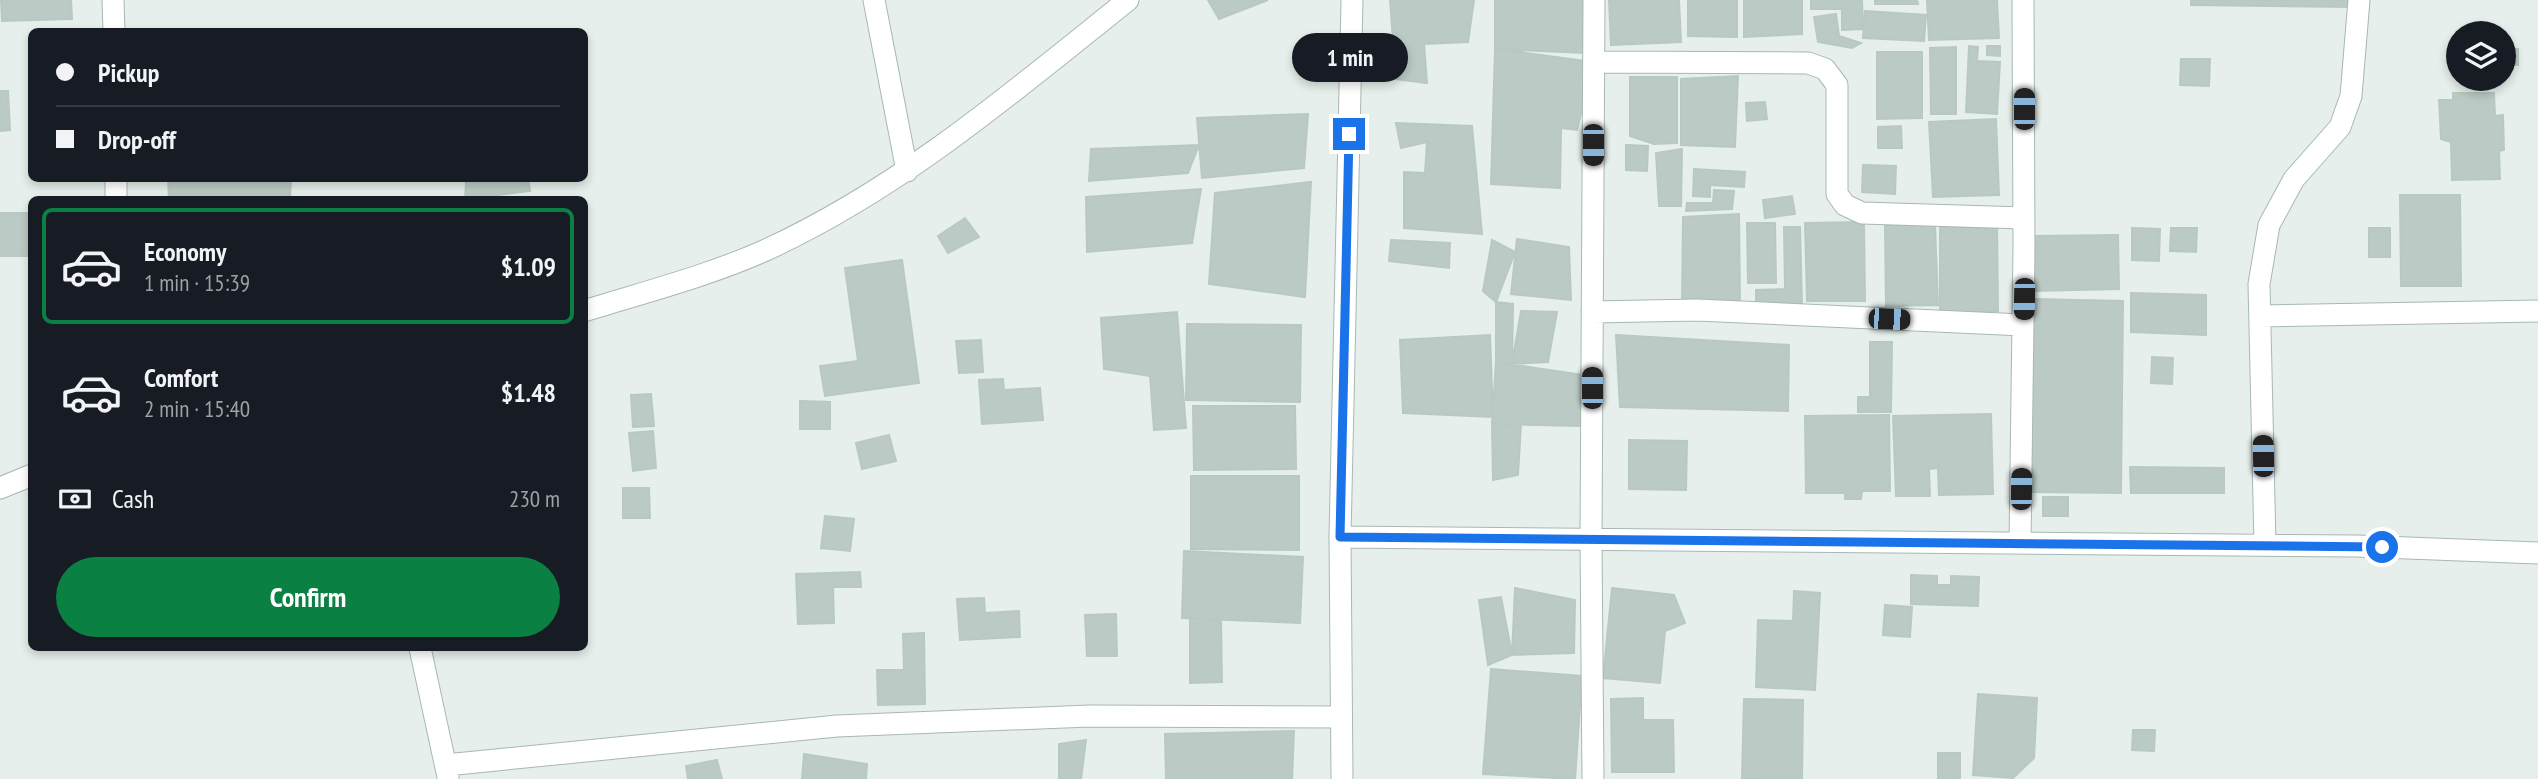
<!DOCTYPE html>
<html lang="en">
<head>
<meta charset="utf-8">
<style>
	body { margin:0; font-family:"PT Sans Narrow",sans-serif; background:#242831; color:#f1f3f6; height:100vh; display:flex; flex-direction:column; font-size:26px; white-space:nowrap }
	* { box-sizing:border-box; margin:0 }
	p { font-size:23px; color:#9ea1a6 }
	.icon { flex:none; width:38px; height:38px; fill:none; stroke:currentColor; stroke-width:2; stroke-linecap:round; stroke-linejoin:round }
	.map { position:relative; flex:1; overflow:hidden }
	.sheet { position:absolute; left:28px; top:196px; width:560px; height:455px; display:flex; flex-direction:column; background:#171b24; border-radius:10px; box-shadow:0 4px 10px #0003 }
	.sheet>* { flex:none }
	.guide { position:absolute; left:28px; top:28px; width:560px; height:154px; border-radius:10px; box-shadow:0 4px 10px #0003; display:grid; align-content:center; height:154px; padding:0 28px; background:#171b24 }
	.fabs { position:absolute; left:2446px; top:21px; display:grid; gap:14px }
	.fabs a { display:grid; place-items:center; width:70px; height:70px; border-radius:50%; background:#171b24; box-shadow:0 4px 10px #0003; font-size:35px }
	.end { position:absolute; width:32px; height:32px; margin:-16px; border:9px solid #1a73e8; background:#fff; box-shadow:0 0 0 4px #fff }
	.from { border-radius:50% }
	.bubble { position:absolute; height:49px; border-radius:24px; background:#171b24; box-shadow:0 4px 10px #0003; font-size:23px; font-weight:700; line-height:49px; text-align:center }
	.car { position:absolute; width:21px; height:42px; margin:-21px -10px; border-radius:9px; box-shadow:0 0 5px 2px #0007; background:linear-gradient(#222 24%,#8ab4d8 0 40%,#222 0 76%,#8ab4d8 0 86%,#222 0) }
	.guide b { display:flex; align-items:center; gap:24px; height:66px; font-size:26px }
	.guide b+b { border-top:2px solid #363941 }
	.guide i { width:18px; height:18px; background:#f1f3f6 }
	ul { padding:12px 0 0; list-style:none }
	li { display:flex; align-items:center; gap:21px; height:116px; margin:0 14px 10px; padding:0 14px; border:4px solid transparent; border-radius:10px }
	li div { flex:1 }
	li b { display:block; font-size:26px }
	li em { font-style:normal; font-weight:700 }
	li.active { border-color:#0b8043 }
	li>.icon { width:63px; height:63px; stroke-width:1.5 }
	.pay { display:flex; align-items:center; gap:18px; height:77px; padding:0 28px; font-size:26px }
	.pay p { margin-inline-start:auto }
	.primary-button { display:flex; gap:14px; margin-top:auto; padding:14px 28px }
	.primary-button a { flex:1; height:80px; border-radius:42px; background:#0b8043; color:#fff; font-size:28px; font-weight:700; line-height:80px; text-align:center }
	.map>svg:first-child { display:block }
	.building { fill:#bbcac4; stroke:#b8c9c2; stroke-width:2 }
	.lines { fill:none; stroke-linecap:round; stroke-linejoin:round }
	.minor-casing { stroke:#a8b8b2; stroke-width:23 }
	.minor { stroke:#fff; stroke-width:21 }
	.route { stroke:#1a73e8; stroke-width:9 }
</style>
</head>
<body>
<div class="map">
<svg width="2538" height="779" viewBox="0 0 2538 779">
	<rect width="100%" height="100%" fill="#e6efeb"/>
	<path class="building" d="M 1,0 L 71,0 L 72,19 L 2,21 Z
		M 1208,0 L 1268,0 L 1219,19 Z
		M 1390,0 L 1474,0 L 1468,42 L 1424,44 L 1427,83 L 1396,79 Z
		M 1495,0 L 1584,0 L 1584,53 L 1495,49 Z
		M 1609,0 L 1679,0 L 1681,42 L 1611,45 Z
		M 1688,0 L 1737,0 L 1737,37 L 1688,36 Z
		M 1744,0 L 1802,0 L 1802,34 L 1744,37 Z
		M 1811,0 L 1862,0 L 1863,29 L 1842,30 L 1842,9 L 1811,9 Z
		M 1875,0 L 1917,0 L 1918,4 L 1875,4 Z
		M 1927,0 L 1997,0 L 1999,38 L 1929,40 Z
		M 2191,0 L 2349,0 L 2351,7 L 2191,5 Z
		M 1865,11 L 1926,15 L 1924,41 L 1863,38 Z
		M 1836,14 L 1839,36 L 1861,43 L 1852,48 L 1818,42 L 1814,17 Z
		M 1969,46 L 1978,47 L 1977,61 L 2000,62 L 1997,114 L 1966,112 Z
		M 1987,46 L 2000,46 L 2000,56 L 1987,55 Z
		M 1956,47 L 1956,114 L 1931,114 L 1930,48 Z
		M 1495,49 L 1594,62 L 1577,130 L 1561,128 L 1560,188 L 1491,184 Z
		M 2504,49 L 2518,49 L 2518,65 L 2504,65 Z
		M 1877,52 L 1922,52 L 1922,118 L 1877,119 Z
		M 2181,59 L 2210,59 L 2209,86 L 2180,85 Z
		M 1738,76 L 1735,147 L 1681,145 L 1681,79 Z
		M 1630,77 L 1677,77 L 1677,143 L 1654,144 L 1630,136 Z
		M 0,91 L 8,91 L 10,130 L 0,131 Z
		M 2453,93 L 2494,93 L 2495,116 L 2503,115 L 2504,150 L 2499,151 L 2500,179 L 2452,180 L 2451,142 L 2441,139 L 2439,100 L 2453,100 Z
		M 1765,102 L 1767,119 L 1747,121 L 1746,103 Z
		M 1308,114 L 1304,168 L 1202,178 L 1197,118 Z
		M 1996,119 L 1999,195 L 1933,197 L 1929,122 Z
		M 1396,123 L 1472,126 L 1482,234 L 1404,228 L 1404,172 L 1425,173 L 1427,142 L 1401,148 Z
		M 1901,126 L 1902,148 L 1878,148 L 1878,127 Z
		M 1199,145 L 1188,173 L 1089,181 L 1091,149 Z
		M 1626,145 L 1648,146 L 1647,171 L 1626,170 Z
		M 1682,149 L 1681,206 L 1659,206 L 1656,153 Z
		M 1863,165 L 1896,166 L 1895,194 L 1862,192 Z
		M 1694,169 L 1745,172 L 1744,187 L 1710,185 L 1710,197 L 1693,196 Z
		M 168,178 L 291,178 L 290,200 L 169,200 Z
		M 470,178 L 528,178 L 530,191 L 465,199 L 466,181 Z
		M 1311,182 L 1305,297 L 1209,284 L 1215,193 Z
		M 1201,189 L 1192,243 L 1087,252 L 1086,197 Z
		M 1714,190 L 1734,191 L 1732,209 L 1686,211 L 1687,203 L 1713,203 Z
		M 2400,195 L 2460,195 L 2461,286 L 2401,286 Z
		M 1792,196 L 1795,214 L 1765,218 L 1763,200 Z
		M 0,213 L 27,213 L 28,256 L 0,256 Z
		M 1739,214 L 1740,304 L 1682,307 L 1683,217 Z
		M 965,218 L 979,237 L 948,253 L 938,236 Z
		M 1864,222 L 1865,301 L 1807,301 L 1805,223 Z
		M 1997,222 L 1998,311 L 1940,315 L 1940,225 Z
		M 1747,223 L 1775,223 L 1776,283 L 1748,283 Z
		M 1885,225 L 1935,225 L 1938,305 L 1886,306 Z
		M 1784,227 L 1800,227 L 1802,305 L 1756,306 L 1756,290 L 1785,289 Z
		M 2132,228 L 2160,229 L 2159,261 L 2132,260 Z
		M 2171,228 L 2197,228 L 2196,252 L 2170,251 Z
		M 2369,228 L 2390,228 L 2390,257 L 2369,257 Z
		M 2118,235 L 2119,289 L 2033,291 L 2032,236 Z
		M 1517,239 L 1569,247 L 1571,300 L 1511,294 Z
		M 1391,240 L 1450,243 L 1449,268 L 1389,261 Z
		M 1492,240 L 1515,252 L 1496,302 L 1483,291 Z
		M 902,260 L 919,383 L 825,396 L 820,366 L 858,361 L 845,268 Z
		M 2131,293 L 2206,295 L 2206,335 L 2131,332 Z
		M 2034,299 L 2123,301 L 2121,493 L 2031,492 Z
		M 1496,302 L 1513,304 L 1512,364 L 1496,362 Z
		M 1521,311 L 1557,312 L 1548,362 L 1512,364 Z
		M 1177,312 L 1186,428 L 1154,430 L 1150,376 L 1104,369 L 1101,318 Z
		M 1187,324 L 1301,325 L 1300,402 L 1186,400 Z
		M 1490,335 L 1493,417 L 1403,413 L 1400,340 Z
		M 1616,335 L 1789,345 L 1788,411 L 1620,407 Z
		M 981,340 L 983,372 L 959,373 L 956,341 Z
		M 1870,342 L 1892,342 L 1891,412 L 1858,412 L 1858,397 L 1870,397 Z
		M 2152,357 L 2173,358 L 2172,384 L 2151,383 Z
		M 1496,362 L 1584,375 L 1582,426 L 1492,424 Z
		M 1003,379 L 1004,390 L 1040,388 L 1043,420 L 982,424 L 979,380 Z
		M 651,394 L 654,426 L 633,427 L 631,395 Z
		M 800,401 L 830,402 L 830,429 L 800,429 Z
		M 1193,406 L 1295,406 L 1296,469 L 1194,470 Z
		M 1991,414 L 1993,494 L 1939,495 L 1938,468 L 1929,469 L 1930,496 L 1896,496 L 1893,416 Z
		M 1889,415 L 1890,491 L 1862,491 L 1861,499 L 1845,499 L 1845,493 L 1806,493 L 1805,416 Z
		M 1492,424 L 1521,424 L 1518,475 L 1493,480 Z
		M 653,431 L 656,468 L 633,471 L 629,433 Z
		M 889,435 L 896,461 L 862,469 L 856,443 Z
		M 1629,440 L 1687,441 L 1686,490 L 1629,489 Z
		M 2130,467 L 2224,468 L 2224,493 L 2131,493 Z
		M 1191,476 L 1299,476 L 1299,550 L 1191,549 Z
		M 623,488 L 649,488 L 650,518 L 623,518 Z
		M 2043,497 L 2068,497 L 2068,516 L 2043,516 Z
		M 825,516 L 854,519 L 850,551 L 821,548 Z
		M 1184,551 L 1303,557 L 1300,623 L 1182,618 Z
		M 860,572 L 861,587 L 833,587 L 834,623 L 798,624 L 796,574 Z
		M 1911,575 L 1937,576 L 1937,585 L 1951,585 L 1951,576 L 1979,577 L 1978,606 L 1911,604 Z
		M 1515,588 L 1575,600 L 1574,653 L 1512,655 Z
		M 1612,588 L 1674,595 L 1685,623 L 1665,631 L 1660,683 L 1603,678 Z
		M 1794,591 L 1820,593 L 1815,690 L 1756,687 L 1758,620 L 1793,621 Z
		M 1501,597 L 1512,655 L 1488,665 L 1479,600 Z
		M 984,598 L 985,613 L 1019,611 L 1020,637 L 960,640 L 957,599 Z
		M 1885,605 L 1912,607 L 1910,637 L 1883,635 Z
		M 1116,614 L 1117,656 L 1087,656 L 1085,615 Z
		M 1190,619 L 1221,619 L 1222,682 L 1190,683 Z
		M 924,633 L 925,704 L 878,705 L 877,670 L 904,670 L 903,634 Z
		M 1491,669 L 1582,676 L 1575,779 L 1483,774 Z
		M 1978,694 L 2037,698 L 2034,758 L 2013,778 L 1973,775 Z
		M 1643,698 L 1643,720 L 1673,720 L 1674,772 L 1612,772 L 1611,699 Z
		M 1744,699 L 1803,700 L 1802,779 L 1742,778 Z
		M 2133,730 L 2155,730 L 2154,751 L 2132,750 Z
		M 1294,731 L 1292,779 L 1166,779 L 1165,734 Z
		M 1086,740 L 1081,779 L 1059,779 L 1059,744 Z
		M 1938,753 L 1960,753 L 1960,779 L 1938,779 Z
		M 804,754 L 867,764 L 866,779 L 802,779 Z
		M 717,760 L 722,779 L 688,779 L 686,766 Z"/>
	<g class="lines">
		<g class="minor-casing">
			<path id="minor" d="M 113,0 L 114,32
				M 874,0 L 907,171
				M 1594,62 L 1808,63 L 1825,69 L 1837,85 L 1837,194 L 1845,205 L 1862,213 L 2024,218
				M 116,178 L 116,200
				M 584,311 C 645,292 708,276 766,250 C 901,188 1013,92 1128,0
				M 1592,312 L 1697,310 L 2023,325
				M 2260,316 L 2538,311
				M 0,488 L 32,475
				M 1340,537 L 2356,546 L 2538,553
				M 2020,543 L 2024,247 L 2023,0
				M 2265,545 L 2259,284 L 2269,225 L 2294,179 L 2340,127 L 2351,96 L 2359,0
				M 420,648 L 448,777
				M 446,765 L 837,726 L 1089,716 L 1341,717
				M 1342,779 L 1340,537 L 1352,0
				M 1593,779 L 1591,540 L 1594,0"/>
		</g>
		<use href="#minor" class="minor"/>
	</g>
	<g class="lines">
		<path class="route" d="M 1349,134 L 1340,537 L 2382,547"/>
	</g>
</svg>
<div class="fabs">
<a><svg class="icon" aria-label="layers" viewBox="0 0 24 24"><path d="M12 4l9 5-9 5-9-5zM3 14l9 5 9-5"/></svg></a>
</div>
<i class="end from" style="left:2382px;top:547px"></i>
<i class="end" style="left:1349px;top:134px"></i>
<div class="bubble" style="left:1292px;top:33px;width:116px">1 min</div>
<i class="car" style="left:2024px;top:109px;rotate:0deg"></i>
<i class="car" style="left:1593px;top:145px;rotate:180deg"></i>
<i class="car" style="left:2024px;top:299px;rotate:181deg"></i>
<i class="car" style="left:1889px;top:319px;rotate:92deg"></i>
<i class="car" style="left:1592px;top:388px;rotate:0deg"></i>
<i class="car" style="left:2263px;top:456px;rotate:359deg"></i>
<i class="car" style="left:2021px;top:489px;rotate:1deg"></i>
<div class="guide">
<b><i class="from"></i>Pickup</b>
<b><i></i>Drop-off</b>
</div>
<section class="sheet">
<ul>
<li class="active"><svg class="icon" aria-label="car" viewBox="0 0 24 24"><path d="M5 17H2v-5l4-1 3-4h7l3 4 3 1v5h-3M9 17h6M6 11h13"/><circle cx="7" cy="17" r="2"/><circle cx="17" cy="17" r="2"/></svg><div><b>Economy</b><p>1 min · 15:39</p></div><em>$1.09</em></li>
<li><svg class="icon" aria-label="car" viewBox="0 0 24 24"><path d="M5 17H2v-5l4-1 3-4h7l3 4 3 1v5h-3M9 17h6M6 11h13"/><circle cx="7" cy="17" r="2"/><circle cx="17" cy="17" r="2"/></svg><div><b>Comfort</b><p>2 min · 15:40</p></div><em>$1.48</em></li>
</ul>
<div class="pay"><svg class="icon" aria-label="cash" viewBox="0 0 24 24"><path d="M3 7h18v10H3z"/><circle cx="12" cy="12" r="2"/></svg>Cash<p>230 m</p></div>
<div class="primary-button"><a>Confirm</a></div>
</section>
</div>
</body>
</html>
